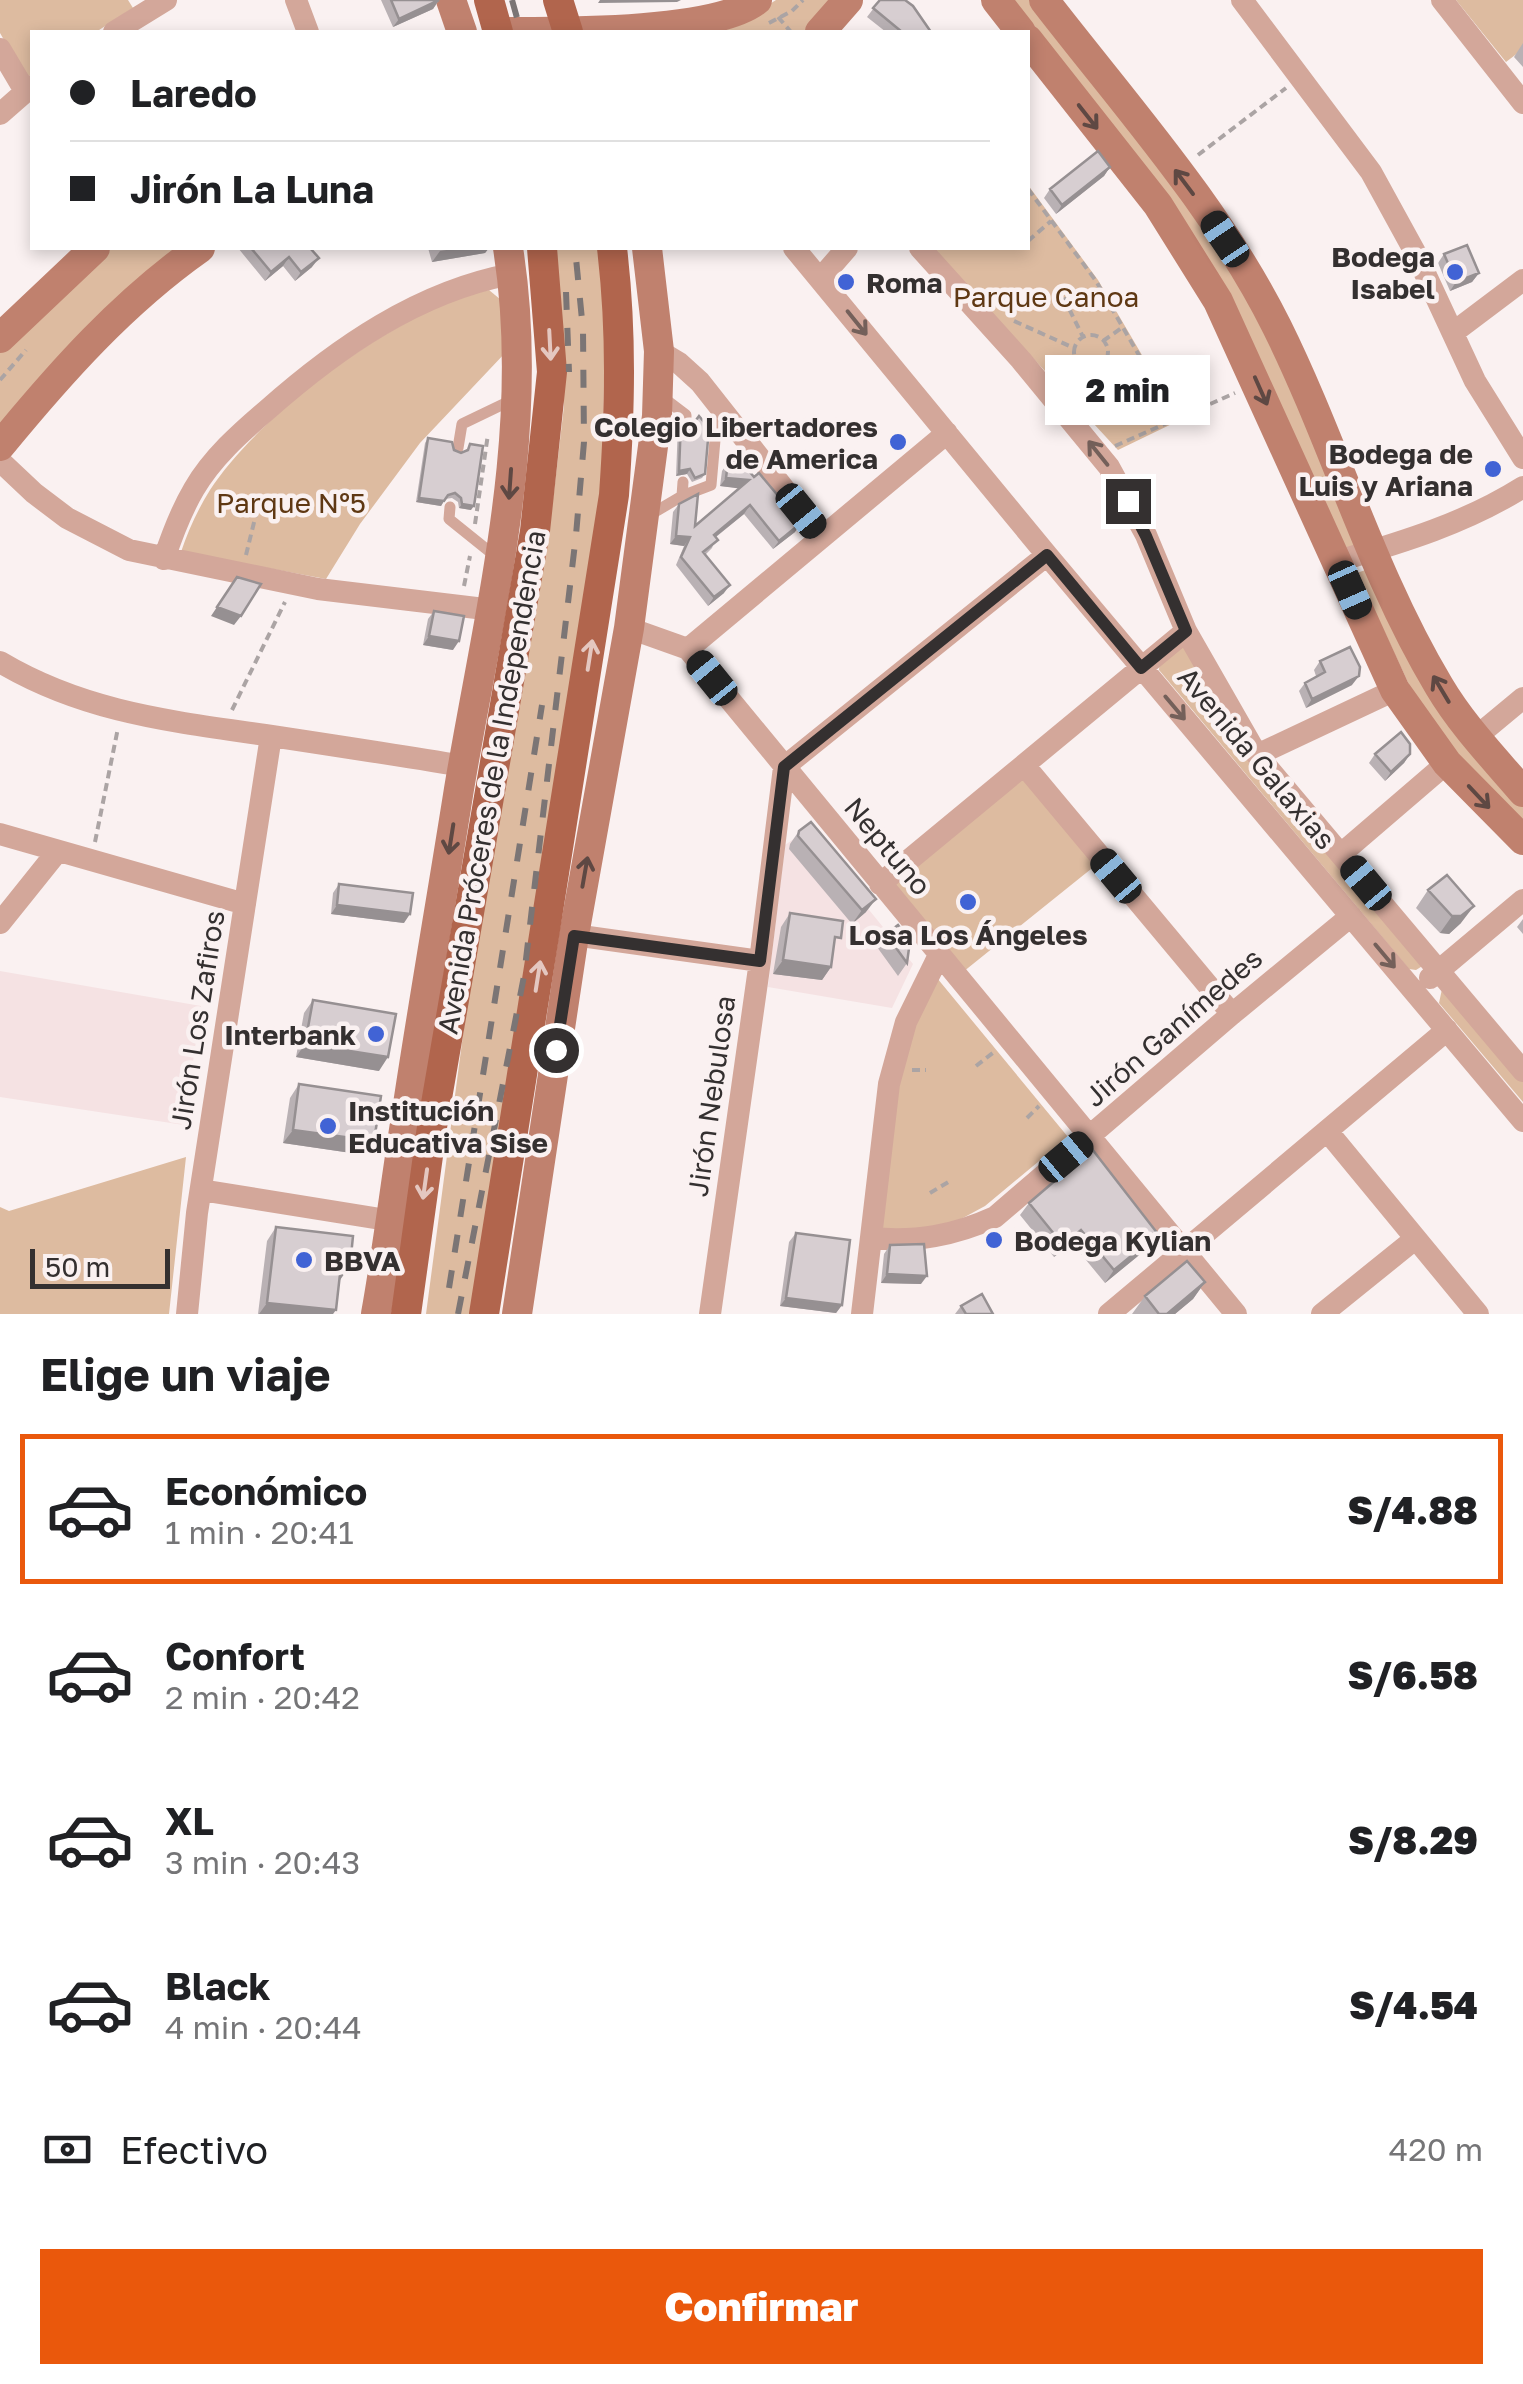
<!DOCTYPE html>
<html lang="es">
<head>
<meta charset="utf-8">
<style>
	body { margin:0; font-family:"Golos Text",sans-serif; background:#f2f2f2; color:#202124; height:100vh; display:flex; flex-direction:column; font-size:38px; white-space:nowrap }
	* { box-sizing:border-box; margin:0 }
	p { font-size:32px; color:#757577 }
	.icon { flex:none; width:55px; height:55px; fill:none; stroke:currentColor; stroke-width:2; stroke-linecap:round; stroke-linejoin:round }
	.map { position:relative; height:1314px; overflow:hidden }
	.details { display:flex; flex-direction:column; background:#fff; flex:1 }
	.details>* { flex:none }
	.top-card { position:absolute; left:30px; top:30px; width:1000px; height:220px; border-radius:0px; box-shadow:0 5px 15px #0003; display:grid; align-content:center; height:220px; padding:0 40px; background:#fff }
	.scale { position:absolute; left:30px; bottom:25px; width:140px; box-sizing:border-box; padding-left:10px; border:5px solid #343030; border-top:0; font-size:28px; line-height:35px; white-space:nowrap; color:#343030; -webkit-text-stroke:8px #faf1f1; paint-order:stroke }
	.end { position:absolute; width:45px; height:45px; margin:-22px; border:12px solid #343030; background:#fff; box-shadow:0 0 0 5px #fff }
	.from { border-radius:50% }
	.bubble { position:absolute; height:70px; border-radius:0px; background:#fff; box-shadow:0 5px 15px #0003; font-size:32px; font-weight:800; line-height:70px; text-align:center }
	.car { position:absolute; width:30px; height:60px; margin:-30px -15px; border-radius:12px; box-shadow:0 0 8px 2px #0007; background:linear-gradient(#222 24%,#8ab4d8 0 40%,#222 0 76%,#8ab4d8 0 86%,#222 0) }
	.top-card b { display:flex; align-items:center; gap:35px; height:95px; font-size:38px }
	.top-card b+b { border-top:2px solid #e0e0e0 }
	.top-card i { width:25px; height:25px; background:#202124 }
	ul { padding:0; list-style:none }
	li { display:flex; align-items:center; gap:30px; height:150px; margin:0 20px 15px; padding:0 20px; border:5px solid transparent; border-radius:0px }
	li div { flex:1 }
	li b { display:block; font-size:38px }
	li em { font-style:normal; font-weight:800 }
	li.selected { border-color:#ea580c }
	li>.icon { width:90px; height:90px; stroke-width:1.5 }
	h2 { padding:0 40px; font-size:45px; line-height:120px }
	.pay { display:flex; align-items:center; gap:25px; height:110px; padding:0 40px; font-size:38px }
	.pay p { margin-inline-start:auto }
	.cta { display:flex; gap:20px; margin-top:auto; padding:20px 40px }
	.cta a { flex:1; height:115px; border-radius:0px; background:#ea580c; color:#fff; font-size:40px; font-weight:800; line-height:115px; text-align:center }
	.map>svg:first-child { display:block }
	.built { fill:#f5e2e3 }
	.green { fill:#ddbba0 }
	.lines { fill:none; stroke-linecap:round; stroke-linejoin:round }
	.path { stroke:#aba4a4; stroke-width:4; stroke-dasharray:8 5; stroke-linecap:butt }
	.lane { stroke:#d3a79a; stroke-width:11 }
	.street { stroke:#d3a79a; stroke-width:22 }
	.secondary { stroke:#c0816e; stroke-width:30 }
	.primary { stroke:#b1654d; stroke-width:30 }
	.rail { stroke:#7b7575; stroke-width:6; stroke-dasharray:18 18; stroke-linecap:butt }
	.wall { fill:#b9b1b4 }
	.shaded-wall { fill:#969092 }
	.building { fill:#d7ced1; stroke:#969092; stroke-width:2.5 }
	.oneway { stroke:#5e4843 }
	.oneway2 { stroke:#74605a }
	.oneway3 { stroke:#e4c7c0 }
	.route { stroke:#343030; stroke-width:12 }
	.poi-dot { fill:#4163d5; stroke:#faf1f1; stroke-width:4 }
	.labels { text-anchor:middle; dominant-baseline:central; stroke-width:9; stroke-linejoin:round; paint-order:stroke }
	.poi-label { font-size:28px; font-weight:bold; fill:#343030; stroke:#faf1f1; text-anchor:end }
	.park-label { font-size:28px; fill:#5f3813; stroke:#faf1f1 }
	.street-label { font-size:28px; fill:#343030; stroke:#faf1f1 }
</style>
</head>
<body>
<div class="map">
<svg width="1523" height="1314" viewBox="0 0 1523 1314">
	<rect width="100%" height="100%" fill="#faf1f1"/>
	<path class="built" d="M 805,831 L 913,964 L 892,1008 L 768,987 L 785,845 Z
		M 0,971 L 201,1006 L 184,1125 L 0,1097 Z"/>
	<path class="green" d="M 0,0 L 128,0 L 133,8 L 96,32 L 32,32 L 32,74 L 26,78 L 0,33 Z
		M 776,0 L 838,0 L 812,32 L 679,32 L 756,13 Z
		M 1003,0 L 1035,0 L 1237,273 L 1360,541 L 1346,552 L 1262,378 Z
		M 1456,0 L 1523,0 L 1523,49 L 1506,62 Z
		M 1028,185 L 1098,280 L 1180,420 L 1118,450 L 931,248 L 1028,248 Z
		M 107,248 L 187,248 L 0,426 L 0,350 Z
		M 551,248 L 602,248 L 605,265 L 603,495 L 475,1314 L 426,1314 L 465,1020 L 554,492 L 564,406 L 561,317 Z
		M 489,290 L 501,300 L 506,352 L 420,443 L 360,524 L 326,579 L 181,552 C 188,531 198,509 210,490 C 259,414 400,308 489,290 Z
		M 1368,569 L 1523,804 L 1523,832 L 1432,734 L 1357,573 Z
		M 1180,643 L 1424,965 L 1416,970 L 1409,969 L 1159,670 L 1160,659 Z
		M 1023,774 L 1096,865 L 963,972 L 886,886 Z
		M 937,978 L 1068,1137 L 985,1206 L 950,1225 L 884,1232 L 880,1218 L 896,1087 L 907,1044 Z
		M 1442,989 L 1523,1079 L 1523,1102 L 1439,1003 Z
		M 186,1157 L 169,1314 L 0,1314 L 0,1207 L 9,1211 Z"/>
	<g class="lines">
		<path class="path" d="M 778,17 L 791,32
			M 769,23 L 792,11 L 803,0
			M 1198,155 L 1286,88
			M 1028,189 L 1096,281 L 1176,419
			M 1028,241 L 1051,221
			M 1058,286 L 1083,337
			M 1014,321 L 1074,348
			M1074 352a17 17 0 1 1 34 0a17 17 0 1 1-34 0Z
			M 1103,341 L 1123,327
			M 1105,362 L 1172,421
			M 1062,376 L 1078,363
			M 0,380 L 26,350
			M 1115,446 L 1235,393
			M 475,524 L 488,434
			M 246,555 L 259,502
			M 464,586 L 470,556
			M 232,710 L 285,602
			M 95,842 L 118,728
			M 976,1066 L 994,1052
			M 912,1070 L 926,1070
			M 1027,1118 L 1039,1106
			M 930,1193 L 950,1181"/>
		<path class="lane" d="M 661,396 L 686,415 L 686,420
			M 458,448 L 462,424 L 512,400
			M 682,496 L 711,485 L 718,406
			M 450,507 L 449,519 L 495,556
			M 648,516 L 682,496 L 683,482"/>
		<path class="street" d="M 296,0 L 308,32
			M 1242,0 L 1371,172 L 1416,254 L 1475,381 L 1523,458
			M 1442,0 L 1523,103
			M 114,32 L 166,0
			M 0,49 L 25,91
			M 0,114 L 32,86
			M 794,248 L 1047,555 L 1523,1121
			M 920,248 L 1021,360 L 1109,467 L 1146,535 L 1186,631 L 1257,755 L 1523,1071
			M 820,279 L 847,248
			M 1454,332 L 1523,280
			M 659,351 L 679,363 L 700,382 L 822,537
			M 0,461 L 34,493 L 67,518 L 129,550 L 318,589 L 493,610
			M 164,559 C 172,535 181,511 194,489 C 212,458 240,433 267,410 C 337,348 419,291 512,274
			M 1338,561 C 1403,542 1466,523 1523,487
			M 629,628 L 688,649 L 1236,1314
			M 688,649 L 947,433
			M 0,662 C 84,712 170,721 265,735 C 331,745 397,755 463,766
			M 1476,737 L 1523,698
			M 1257,755 L 1395,690
			M 1024,765 L 1232,1014
			M 784,767 L 1047,555
			M 0,834 L 245,904
			M 1341,854 L 1447,763
			M 880,884 L 1186,631
			M 0,923 L 57,852
			M 574,935 L 760,961
			M 1430,978 L 1523,900
			M 1328,1132 L 1478,1314
			M 201,1190 L 393,1221
			M 871,1238 C 917,1242 953,1236 995,1217 L 1232,1014 L 1351,916
			M 187,1314 L 197,1213 L 271,736
			M 710,1314 L 760,961 L 784,767
			M 862,1314 L 889,1084 L 906,1022 L 939,955
			M 1109,1314 L 1447,1030
			M 1322,1314 L 1415,1239"/>
		<path class="secondary" d="M 451,0 L 462,32
			M 996,0 L 1021,32
			M 1044,0 C 1125,105 1218,208 1277,327 C 1335,444 1371,573 1439,686 C 1462,725 1494,758 1523,792
			M 500,32 C 557,32 716,34 757,0
			M 820,32 L 848,0
			M 1028,40 L 1158,205 L 1218,301 L 1395,690 L 1447,763 L 1523,840
			M 0,338 L 95,248
			M 0,446 C 60,373 122,303 200,248
			M 376,1314 C 388,1247 396,1179 407,1111 C 423,1004 442,897 459,789 C 489,610 537,430 508,248
			M 517,1314 L 574,935 L 629,628 L 657,416 L 659,351 L 647,248"/>
		<path class="primary" d="M 489,0 L 498,32
			M 558,0 L 568,32
			M 406,1314 L 432,1127 L 535,531 L 552,372 L 542,248
			M 484,1314 L 614,495 C 620,410 622,333 612,248"/>
		<path class="rail" d="M 512,0 L 521,32
			M 566,292 L 569,372
			M 449,1288 L 542,705
			M 458,1314 L 524,976 L 576,535 L 584,442 L 583,330 L 575,248"/>
	</g>
	<path class="wall" d="M 381,0 L 439,0 L 433,9 L 393,27 Z
		M 880,0 L 931,32 L 886,32 L 867,17 Z
		M 1523,43 L 1523,67 L 1514,57 Z
		M 1110,167 L 1104,176 L 1056,214 L 1044,198 L 1050,189 Z
		M 238,248 L 310,248 L 312,267 L 295,281 L 283,266 L 265,281 Z
		M 428,248 L 489,248 L 485,253 L 432,262 Z
		M 1444,254 L 1479,273 L 1472,282 L 1450,291 L 1438,263 Z
		M 681,421 L 705,474 L 702,478 L 692,482 L 687,474 L 676,476 L 678,425 Z
		M 428,438 L 461,453 L 468,449 L 471,510 L 459,508 L 458,502 L 452,498 L 445,499 L 441,506 L 416,502 L 425,443 Z
		M 728,462 L 795,532 L 773,549 L 744,514 L 716,537 L 712,548 L 705,555 L 724,593 L 708,606 L 676,565 L 684,546 L 670,544 L 673,512 L 679,504 L 695,526 L 740,488 L 720,486 L 722,471 Z
		M 434,611 L 453,650 L 423,645 L 428,619 Z
		M 1320,661 L 1352,685 L 1306,708 L 1299,691 L 1305,683 L 1316,676 L 1314,670 Z
		M 1375,754 L 1410,754 L 1404,763 L 1385,781 L 1369,763 Z
		M 799,831 L 866,912 L 852,924 L 789,849 L 790,844 Z
		M 339,884 L 404,923 L 331,914 L 333,893 Z
		M 1428,890 L 1461,923 L 1449,934 L 1440,933 L 1416,908 Z
		M 790,913 L 834,948 L 831,967 L 822,980 L 773,974 L 781,927 Z
		M 1523,919 L 1523,934 L 1517,927 Z
		M 886,934 L 907,963 L 898,976 L 877,947 Z
		M 313,1000 L 379,1071 L 296,1057 L 304,1013 Z
		M 299,1084 L 365,1155 L 283,1143 L 290,1098 Z
		M 1029,1203 L 1149,1247 L 1105,1283 L 1072,1243 L 1054,1257 L 1020,1215 Z
		M 276,1227 L 340,1280 L 333,1314 L 258,1314 L 267,1241 Z
		M 796,1233 L 842,1305 L 836,1313 L 780,1306 L 789,1242 Z
		M 890,1245 L 921,1284 L 881,1283 L 884,1254 Z
		M 1205,1282 L 1193,1299 L 1175,1314 L 1132,1314 L 1145,1296 Z
		M 961,1306 L 993,1314 L 955,1314 Z"/>
	<path class="shaded-wall" d="M 439,0 L 433,9 L 393,27 L 399,19 Z
		M 600,0 L 681,0 L 677,2 L 598,3 Z
		M 1110,167 L 1104,176 L 1056,214 L 1062,205 Z
		M 459,248 L 489,248 L 485,253 L 432,262 L 440,251 Z
		M 289,257 L 283,266 L 265,281 L 271,272 Z
		M 319,258 L 312,267 L 295,281 L 301,272 Z
		M 1479,273 L 1472,282 L 1450,291 L 1456,282 Z
		M 690,469 L 687,474 L 676,476 L 679,471 Z
		M 726,478 L 749,480 L 743,489 L 720,486 Z
		M 419,498 L 444,501 L 441,506 L 416,502 Z
		M 462,504 L 474,506 L 471,510 L 459,508 Z
		M 750,505 L 744,514 L 708,543 L 714,535 Z
		M 801,523 L 795,532 L 773,549 L 779,541 Z
		M 676,536 L 690,537 L 684,546 L 670,544 Z
		M 730,585 L 724,593 L 708,606 L 714,597 Z
		M 217,607 L 241,616 L 234,625 L 211,616 Z
		M 429,636 L 459,641 L 453,650 L 423,645 Z
		M 1359,676 L 1352,685 L 1306,708 L 1312,699 Z
		M 1410,754 L 1404,763 L 1385,781 L 1391,772 Z
		M 876,899 L 866,912 L 852,924 L 862,910 Z
		M 337,905 L 410,914 L 404,923 L 331,914 Z
		M 1474,906 L 1461,923 L 1449,934 L 1440,933 L 1452,916 Z
		M 783,960 L 831,967 L 822,980 L 773,974 Z
		M 305,1044 L 388,1057 L 379,1071 L 296,1057 Z
		M 293,1130 L 374,1141 L 365,1155 L 283,1143 Z
		M 1081,1230 L 1072,1243 L 1054,1257 L 1063,1245 Z
		M 1158,1234 L 1149,1247 L 1105,1283 L 1114,1270 Z
		M 341,1265 L 350,1266 L 340,1280 L 332,1279 Z
		M 887,1274 L 927,1276 L 921,1284 L 881,1283 Z
		M 1205,1282 L 1193,1299 L 1175,1314 L 1167,1314 Z
		M 786,1298 L 842,1305 L 836,1313 L 780,1306 Z
		M 267,1303 L 336,1310 L 333,1314 L 259,1314 Z"/>
	<path class="building" d="M 391,0 L 439,0 L 399,19 Z
		M 880,0 L 905,0 L 913,6 L 931,32 L 902,32 L 873,8 Z
		M 1098,151 L 1110,167 L 1062,205 L 1050,189 Z
		M 1467,245 L 1479,273 L 1456,282 L 1444,254 Z
		M 251,248 L 310,248 L 319,258 L 301,272 L 289,257 L 271,272 Z
		M 699,416 L 709,428 L 705,474 L 695,478 L 690,469 L 679,471 L 681,421 L 693,424 Z
		M 428,438 L 452,442 L 454,450 L 461,453 L 468,450 L 470,444 L 483,446 L 474,506 L 462,504 L 461,498 L 455,493 L 448,495 L 444,501 L 419,498 Z
		M 736,455 L 754,477 L 759,473 L 801,523 L 779,541 L 750,505 L 714,535 L 718,540 L 703,552 L 730,585 L 714,597 L 681,557 L 690,537 L 676,536 L 679,504 L 698,494 L 695,526 L 749,480 L 726,478 L 728,462 Z
		M 237,577 L 261,584 L 241,616 L 217,607 Z
		M 434,611 L 464,616 L 459,641 L 429,636 Z
		M 1350,647 L 1360,667 L 1359,676 L 1312,699 L 1305,683 L 1325,672 L 1320,661 Z
		M 1401,732 L 1410,744 L 1410,754 L 1391,772 L 1375,754 Z
		M 811,822 L 876,899 L 862,910 L 798,836 L 799,831 Z
		M 1447,875 L 1474,906 L 1461,916 L 1452,916 L 1428,890 Z
		M 339,884 L 413,893 L 410,914 L 337,905 Z
		M 790,913 L 843,921 L 841,938 L 835,937 L 831,967 L 783,960 Z
		M 898,925 L 910,941 L 907,963 L 886,934 Z
		M 313,1000 L 396,1014 L 388,1057 L 305,1044 Z
		M 299,1084 L 381,1096 L 374,1141 L 293,1130 Z
		M 1092,1149 L 1158,1234 L 1114,1270 L 1081,1230 L 1063,1245 L 1029,1203 Z
		M 276,1227 L 353,1236 L 350,1266 L 341,1265 L 336,1310 L 267,1303 Z
		M 796,1233 L 850,1240 L 842,1305 L 786,1298 Z
		M 924,1244 L 927,1276 L 887,1274 L 890,1245 Z
		M 1187,1261 L 1205,1282 L 1167,1314 L 1159,1314 L 1145,1296 Z
		M 982,1294 L 993,1314 L 966,1314 L 961,1306 Z"/>
	<defs><path id="oneway-shaft" d="M-6 0H5M1.5-3L5.5 0L1.5 3" fill="none" stroke-width="1.6" stroke-linecap="round" stroke-linejoin="round" transform="scale(2.5)"/></defs>
	<g class="oneway">
		<use href="#oneway-shaft" transform="translate(1088 117) rotate(52)"/>
		<use href="#oneway-shaft" transform="translate(1184 182) rotate(-127)"/>
		<use href="#oneway-shaft" transform="translate(1261 391) rotate(66)"/>
		<use href="#oneway-shaft" transform="translate(510 484) rotate(94)"/>
		<use href="#oneway-shaft" transform="translate(1441 689) rotate(-121)"/>
		<use href="#oneway-shaft" transform="translate(1479 797) rotate(47)"/>
		<use href="#oneway-shaft" transform="translate(451 839) rotate(99)"/>
		<use href="#oneway-shaft" transform="translate(585 872) rotate(-80)"/>
	</g>
	<g class="oneway2">
		<use href="#oneway-shaft" transform="translate(857 323) rotate(51)"/>
		<use href="#oneway-shaft" transform="translate(1098 453) rotate(-129)"/>
		<use href="#oneway-shaft" transform="translate(1175 708) rotate(50)"/>
		<use href="#oneway-shaft" transform="translate(1385 956) rotate(50)"/>
	</g>
	<g class="oneway3">
		<use href="#oneway-shaft" transform="translate(550 345) rotate(87)"/>
		<use href="#oneway-shaft" transform="translate(590 655) rotate(-81)"/>
		<use href="#oneway-shaft" transform="translate(538 976) rotate(-81)"/>
		<use href="#oneway-shaft" transform="translate(425 1184) rotate(98)"/>
	</g>
	<g class="lines">
		<path class="route" d="M 556,1050 L 574,936 L 760,961 L 784,767 L 1047,555 L 1141,668 L 1186,631 L 1146,536 L 1128,501"/>
	</g>
	<g class="poi-dot">
		<circle cx="1455" cy="272" r="10"/>
		<circle cx="846" cy="282" r="10"/>
		<circle cx="898" cy="442" r="10"/>
		<circle cx="1493" cy="469" r="10"/>
		<circle cx="968" cy="902" r="10"/>
		<circle cx="376" cy="1034" r="10"/>
		<circle cx="328" cy="1126" r="10"/>
		<circle cx="994" cy="1240" r="10"/>
		<circle cx="304" cy="1260" r="10"/>
	</g>
	<g class="labels">
		<g class="poi-label">
			<text x="1435" y="256">Bodega<tspan x="1435" dy="32">Isabel</tspan></text>
			<text x="866" y="282" text-anchor="start">Roma</text>
			<text x="878" y="426">Colegio Libertadores<tspan x="878" dy="32">de America</tspan></text>
			<text x="1473" y="453">Bodega de<tspan x="1473" dy="32">Luis y Ariana</tspan></text>
			<text x="968" y="934" text-anchor="middle">Losa Los Ángeles</text>
			<text x="356" y="1034">Interbank</text>
			<text x="348" y="1110" text-anchor="start">Institución<tspan x="348" dy="32">Educativa Sise</tspan></text>
			<text x="1014" y="1240" text-anchor="start">Bodega Kylian</text>
			<text x="324" y="1260" text-anchor="start">BBVA</text>
		</g>
		<g class="park-label">
			<text x="1046" y="296">Parque Canoa</text>
			<text x="291" y="502">Parque Nº5</text>
		</g>
		<g class="street-label">
			<text transform="translate(1257 758) rotate(50)">Avenida Galaxias</text>
			<text transform="translate(491 782) rotate(-80)">Avenida Próceres de la Independencia</text>
			<text transform="translate(888 846) rotate(50)">Neptuno</text>
			<text transform="translate(197 1020) rotate(-81)">Jirón Los Zafiros</text>
			<text transform="translate(1173 1027) rotate(-41)">Jirón Ganímedes</text>
			<text transform="translate(711 1096) rotate(-82)">Jirón Nebulosa</text>
		</g>
	</g>
</svg>
<div class="scale">50 m</div>
<i class="end from" style="left:556px;top:1050px"></i>
<i class="end" style="left:1128px;top:501px"></i>
<div class="bubble" style="left:1045px;top:355px;width:165px">2 min</div>
<i class="car" style="left:1225px;top:239px;rotate:326deg"></i>
<i class="car" style="left:801px;top:511px;rotate:141deg"></i>
<i class="car" style="left:1350px;top:590px;rotate:156deg"></i>
<i class="car" style="left:712px;top:678px;rotate:321deg"></i>
<i class="car" style="left:1116px;top:876px;rotate:320deg"></i>
<i class="car" style="left:1366px;top:883px;rotate:320deg"></i>
<i class="car" style="left:1066px;top:1157px;rotate:50deg"></i>
<div class="top-card">
<b><i class="from"></i>Laredo</b>
<b><i></i>Jirón La Luna</b>
</div>
</div>
<section class="details">
<h2>Elige un viaje</h2>
<ul>
<li class="selected"><svg class="icon" aria-label="car" viewBox="0 0 24 24"><path d="M5 17H2v-5l4-1 3-4h7l3 4 3 1v5h-3M9 17h6M6 11h13"/><circle cx="7" cy="17" r="2"/><circle cx="17" cy="17" r="2"/></svg><div><b>Económico</b><p>1 min · 20:41</p></div><em>S/4.88</em></li>
<li><svg class="icon" aria-label="car" viewBox="0 0 24 24"><path d="M5 17H2v-5l4-1 3-4h7l3 4 3 1v5h-3M9 17h6M6 11h13"/><circle cx="7" cy="17" r="2"/><circle cx="17" cy="17" r="2"/></svg><div><b>Confort</b><p>2 min · 20:42</p></div><em>S/6.58</em></li>
<li><svg class="icon" aria-label="car" viewBox="0 0 24 24"><path d="M5 17H2v-5l4-1 3-4h7l3 4 3 1v5h-3M9 17h6M6 11h13"/><circle cx="7" cy="17" r="2"/><circle cx="17" cy="17" r="2"/></svg><div><b>XL</b><p>3 min · 20:43</p></div><em>S/8.29</em></li>
<li><svg class="icon" aria-label="car" viewBox="0 0 24 24"><path d="M5 17H2v-5l4-1 3-4h7l3 4 3 1v5h-3M9 17h6M6 11h13"/><circle cx="7" cy="17" r="2"/><circle cx="17" cy="17" r="2"/></svg><div><b>Black</b><p>4 min · 20:44</p></div><em>S/4.54</em></li>
</ul>
<div class="pay"><svg class="icon" aria-label="cash" viewBox="0 0 24 24"><path d="M3 7h18v10H3z"/><circle cx="12" cy="12" r="2"/></svg>Efectivo<p>420 m</p></div>
<div class="cta"><a>Confirmar</a></div>
</section>
</body>
</html>
